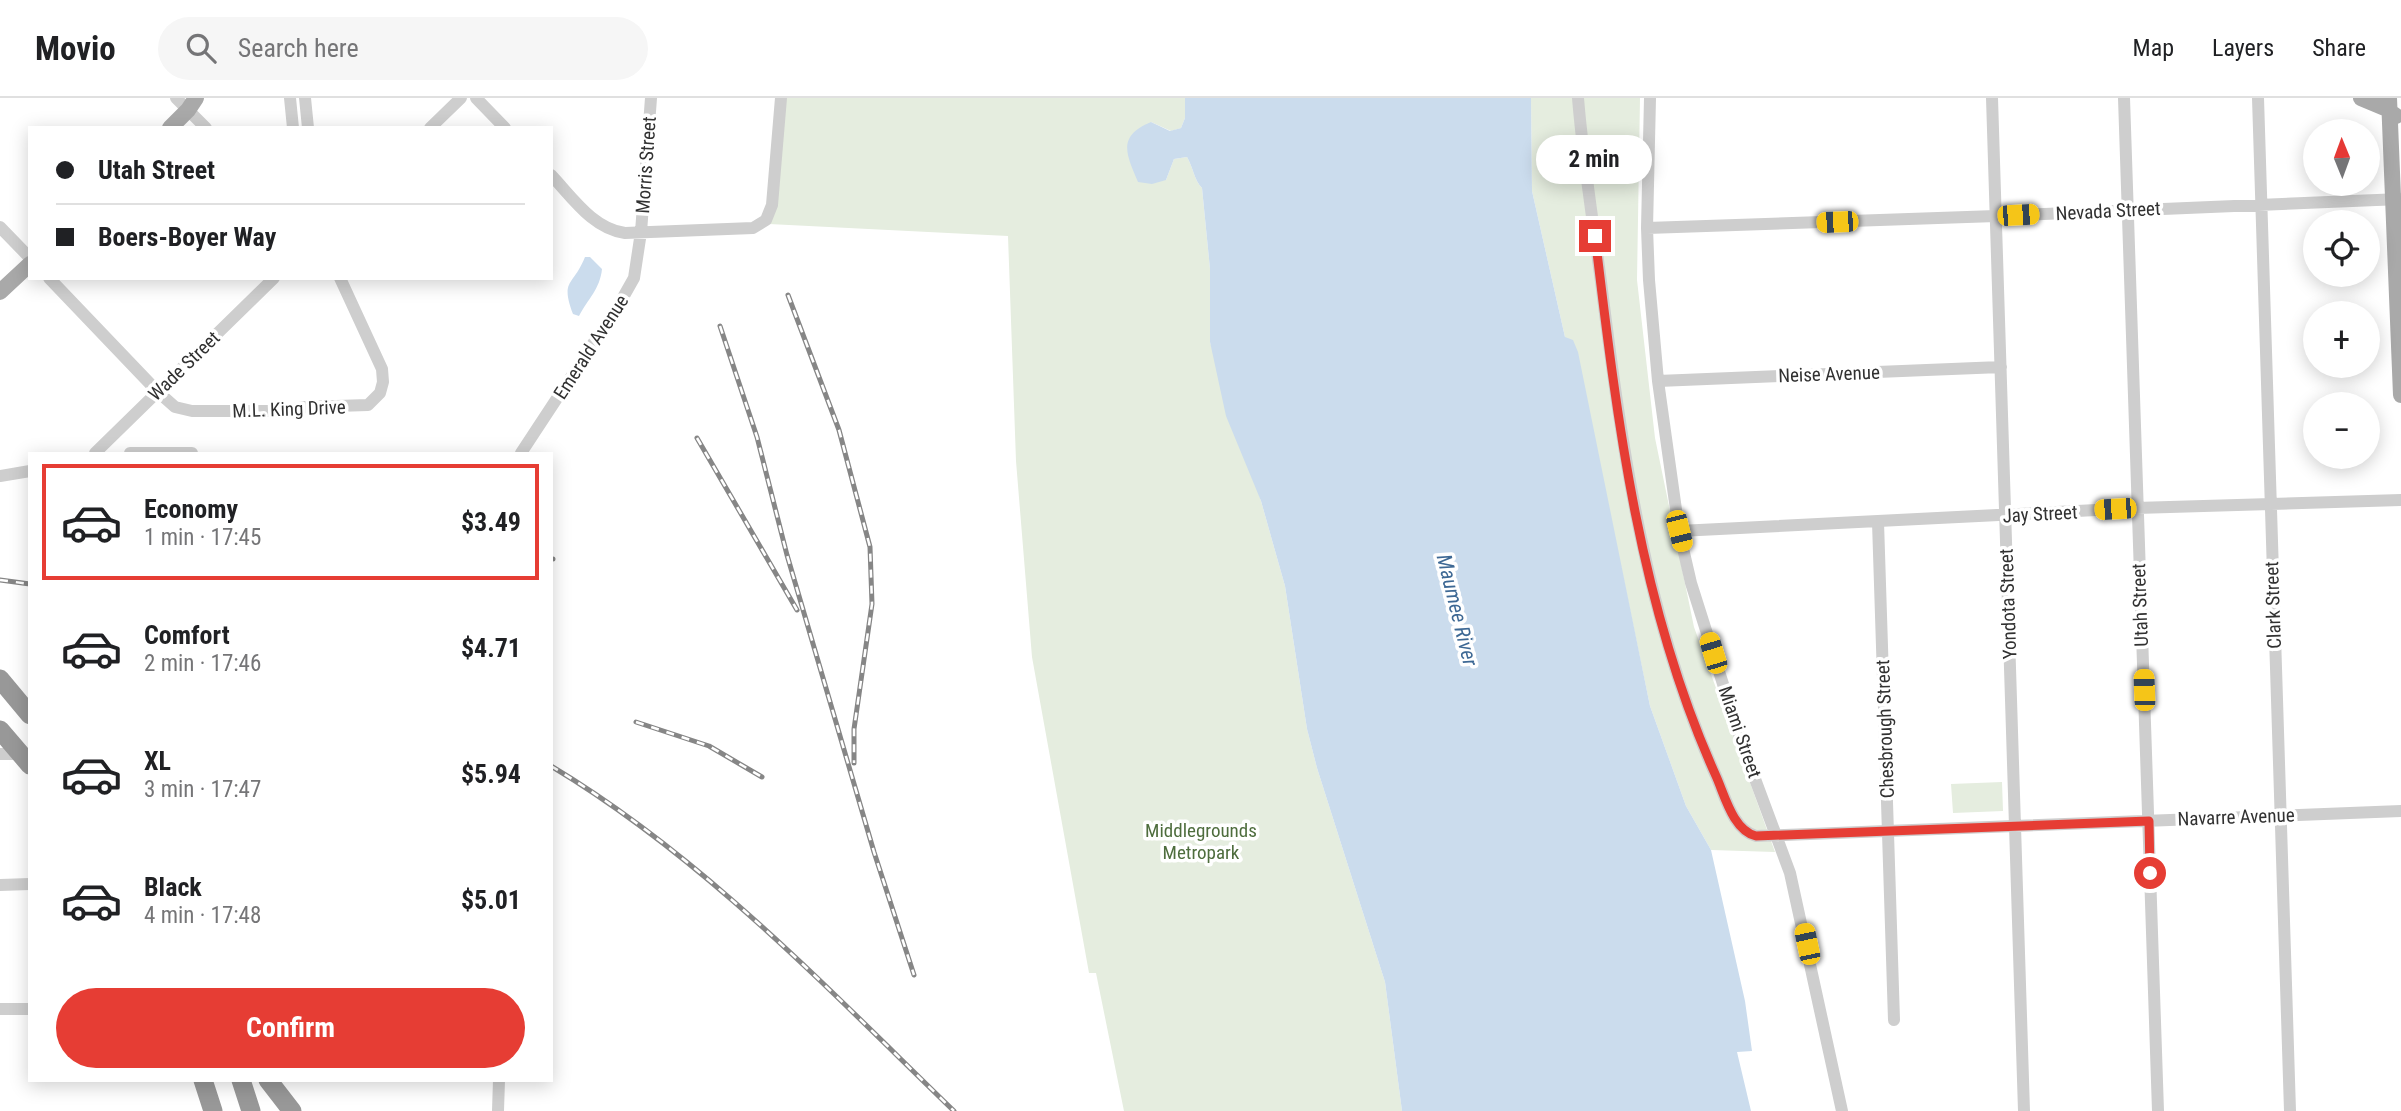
<!DOCTYPE html>
<html lang="en">
<head>
<meta charset="utf-8">
<style>
	body { margin:0; font-family:"Roboto Condensed",sans-serif; background:#f6f6f6; color:#202124; height:100vh; display:flex; flex-direction:column; font-size:26px; white-space:nowrap }
	* { box-sizing:border-box; margin:0 }
	p { font-size:23px; color:#757577 }
	.icon { flex:none; width:38px; height:38px; fill:none; stroke:currentColor; stroke-width:2; stroke-linecap:round; stroke-linejoin:round }
	.map { position:relative; flex:1; overflow:hidden }
	.details { position:absolute; left:28px; top:354px; width:525px; height:630px; display:flex; flex-direction:column; background:#fff; border-radius:0px; box-shadow:0 4px 18px #0003 }
	.details>* { flex:none }
	.top-card { position:absolute; left:28px; top:28px; width:525px; height:154px; border-radius:0px; box-shadow:0 4px 18px #0003; display:grid; align-content:center; height:154px; padding:0 28px; background:#fff }
	.needle { width:46px; rotate:359deg }
	.tools { position:absolute; left:2303px; top:21px; display:grid; gap:14px }
	.tools a { display:grid; place-items:center; width:77px; height:77px; border-radius:50%; background:#fff; box-shadow:0 4px 18px #0003; font-size:35px }
	.end { position:absolute; width:32px; height:32px; margin:-16px; border:9px solid #e63d34; background:#fff; box-shadow:0 0 0 4px #fff }
	.from { border-radius:50% }
	.bubble { position:absolute; height:49px; border-radius:24px; background:#fff; box-shadow:0 4px 18px #0003; font-size:23px; font-weight:700; line-height:49px; text-align:center }
	.car { position:absolute; width:21px; height:42px; margin:-21px -10px; border-radius:9px; box-shadow:0 0 5px 2px #0007; background:linear-gradient(#f5c518 24%,#345 0 40%,#f5c518 0 76%,#345 0 86%,#f5c518 0) }
	.top-card b { display:flex; align-items:center; gap:24px; height:66px; font-size:26px }
	.top-card b+b { border-top:2px solid #e0e0e0 }
	.top-card i { width:18px; height:18px; background:#202124 }
	ul { padding:12px 0 0; list-style:none }
	li { display:flex; align-items:center; gap:21px; height:116px; margin:0 14px 10px; padding:0 14px; border:4px solid transparent; border-radius:0px }
	li div { flex:1 }
	li b { display:block; font-size:26px }
	li em { font-style:normal; font-weight:700 }
	li.current { border-color:#e63d34 }
	li>.icon { width:63px; height:63px; stroke-width:1.5 }
	.primary-button { display:flex; gap:14px; margin-top:auto; padding:14px 28px }
	.primary-button a { flex:1; height:80px; border-radius:42px; background:#e63d34; color:#fff; font-size:28px; font-weight:700; line-height:80px; text-align:center }
	header { display:flex; align-items:center; gap:42px; box-sizing:border-box; height:98px; padding:0 35px; background:#fff; border-bottom:2px solid #e0e0e0 }
	header strong { font-size:33px }
	nav { display:flex; gap:38px; margin-inline-start:auto; font-size:24px }
	.search { width:490px; height:63px; background:#f6f6f6; display:flex; align-items:center; gap:18px; box-sizing:border-box; padding:0 24px; border-radius:38px; color:#757577; font-size:26px }
	.map>svg:first-child { display:block }
	.green { fill:#e5eddf }
	.water { fill:#cbdced }
	.lines { fill:none; stroke-linecap:round; stroke-linejoin:round }
	.minor { stroke:#cecece; stroke-width:12 }
	.major { stroke:#a9a9a9; stroke-width:16 }
	.highway { stroke:#989898; stroke-width:19 }
	.rail-casing { stroke:#868686; stroke-width:5 }
	.rail { stroke:#fff; stroke-width:2.5; stroke-dasharray:8; stroke-linecap:butt }
	.route { stroke:#e63d34; stroke-width:9 }
	.labels { text-anchor:middle; dominant-baseline:central; stroke-width:7; stroke-linejoin:round; paint-order:stroke }
	.street-label { font-size:19px; fill:#313131; stroke:#fff }
	.park-label { font-size:19px; fill:#4e6d3d; stroke:#fff }
	.water-label { font-size:21px; font-style:italic; fill:#3d6894; stroke:#fff }
</style>
</head>
<body>
<header>
<strong>Movio</strong>
<div class="search"><svg class="icon" aria-label="search" viewBox="0 0 24 24"><circle cx="10" cy="10" r="6"/><path d="M15 15l6 6"/></svg>Search here</div>
<nav><a>Map</a><a>Layers</a><a>Share</a></nav>
</header>
<div class="map">
<svg width="2401" height="1013" viewBox="0 0 2401 1013">
	<rect width="100%" height="100%" fill="#fff"/>
	<path class="green" d="M 780,0 L 1185,0 L 1185,20 L 1181,30 L 1171,33 L 1151,24 L 1166,82 L 1174,61 L 1187,59 C 1193,69 1194,82 1202,90 L 1210,171 L 1210,244 L 1261,403 L 1285,488 L 1307,631 L 1317,670 L 1385,884 L 1402,1013 L 1124,1013 L 1096,875 L 1089,875 L 1032,559 L 1016,363 L 1008,138 L 769,126 Z
		M 1531,0 L 1640,0 L 1637,182 L 1655,340 L 1694,529 L 1775,754 L 1711,752 L 1686,708 L 1650,608 L 1613,430 L 1565,239 L 1532,93 Z
		M 2002,684 L 2003,713 L 1953,715 L 1951,686 Z"/>
	<path class="water" d="M 1185,0 L 1531,0 L 1532,93 L 1565,239 L 1573,242 L 1578,254 L 1650,608 L 1686,708 L 1711,752 L 1745,903 L 1752,953 L 1737,954 L 1751,1013 L 1402,1013 L 1385,884 L 1317,670 L 1307,631 L 1285,488 L 1261,403 L 1226,318 L 1210,244 L 1210,171 L 1202,90 C 1194,82 1193,69 1187,59 L 1174,61 L 1166,82 L 1152,86 L 1138,84 C 1126,56 1117,38 1151,24 L 1170,33 L 1181,30 L 1185,20 Z
		M 585,159 L 590,159 L 602,171 C 600,191 588,201 579,218 L 573,216 C 560,181 573,189 585,159 Z"/>
	<g class="lines">
		<path class="minor" d="M 176,0 L 206,30
			M 290,0 L 293,30
			M 305,0 L 308,30
			M 476,0 L 505,30
			M 1578,0 C 1583,62 1593,123 1601,184 C 1622,352 1646,523 1716,678 C 1725,698 1733,732 1756,738 L 2401,713
			M 1650,0 L 1647,130 L 1649,182 L 1658,283 L 1679,433 L 1691,485 L 1742,646 L 1790,775 L 1842,1013
			M 1992,0 L 2024,1013
			M 2124,0 L 2158,1013
			M 2258,0 L 2290,1013
			M 430,30 L 461,0
			M 551,77 C 572,99 593,131 625,135 L 753,130 L 766,122 L 772,107 L 781,0
			M 0,129 L 30,160
			M 1647,130 L 1996,118 L 2401,101
			M 49,180 L 157,293 L 175,309 L 192,313 L 284,313 L 305,309 L 368,307 L 380,295 L 383,284 L 382,271 L 340,180
			M 1658,283 L 2001,269
			M 95,355 L 274,180
			M 130,355 L 192,355
			M 521,355 L 621,203 L 634,180 L 641,134 L 651,0
			M 0,378 L 30,373
			M 1878,424 L 1894,922
			M 1679,433 L 2136,410 L 2401,402
			M 0,656 L 22,656
			M 0,787 L 30,786
			M 0,911 L 30,911
			M 498,1013 L 499,982"/>
		<path class="major" d="M 2361,0 L 2385,10 L 2396,18
			M 2389,0 L 2401,297
			M 170,30 L 188,12 L 196,0
			M 0,194 L 30,166"/>
		<path class="highway" d="M 0,581 L 30,617
			M 0,632 L 30,667
			M 203,982 L 213,1013
			M 241,982 L 251,1013
			M 268,982 L 292,1013"/>
		<g class="rail-casing">
			<path id="rail" d="M 788,197 L 839,332 L 870,449 L 872,506 L 854,631 L 854,665
				M 720,228 L 757,339 L 787,457 L 874,754 L 914,877
				M 697,340 L 797,512
				M 551,461 L 553,461
				M 0,482 L 30,486
				M 636,624 L 709,648 L 762,679
				M 551,668 C 703,759 827,890 954,1013"/>
		</g>
		<use href="#rail" class="rail"/>
	</g>
	<g class="lines">
		<path class="route" d="M 1595,138 C 1617,321 1639,508 1716,678 C 1725,698 1733,732 1756,738 L 2149,723 L 2150,775"/>
	</g>
	<g class="labels">
		<g class="street-label">
			<text transform="translate(646 67) rotate(-86)">Morris Street</text>
			<text transform="translate(2108 113) rotate(-3)">Nevada Street</text>
			<text transform="translate(591 249) rotate(-57)">Emerald Avenue</text>
			<text transform="translate(184 268) rotate(-44)">Wade Street</text>
			<text transform="translate(1829 276) rotate(-2)">Neise Avenue</text>
			<text transform="translate(289 311) rotate(-2)">M.L. King Drive</text>
			<text transform="translate(2040 416) rotate(-3)">Jay Street</text>
			<text transform="translate(2008 506) rotate(-92)">Yondota Street</text>
			<text transform="translate(2140 507) rotate(-92)">Utah Street</text>
			<text transform="translate(2273 507) rotate(-92)">Clark Street</text>
			<text transform="translate(1885 631) rotate(-92)">Chesbrough Street</text>
			<text transform="translate(1740 634) rotate(71)">Miami Street</text>
			<text transform="translate(2236 719) rotate(-2)">Navarre Avenue</text>
		</g>
		<g class="park-label">
			<text x="1201" y="732">Middlegrounds<tspan x="1201" dy="22">Metropark</tspan></text>
		</g>
		<g class="water-label">
			<text transform="translate(1457 512) rotate(76)">Maumee River</text>
		</g>
	</g>
</svg>
<div class="tools">
<a><svg class="needle" viewBox="-14 -14 28 28"><path d="M0-13l5 13h-10z" fill="#e53935"/><path d="M0 13l5-13h-10z" fill="#757577"/></svg></a>
<a><svg class="icon" aria-label="locate" viewBox="0 0 24 24"><circle cx="12" cy="12" r="6"/><path d="M12 2v4M12 18v4M2 12h4M18 12h4"/></svg></a>
<a>+</a>
<a>−</a>
</div>
<i class="end from" style="left:2150px;top:775px"></i>
<i class="end" style="left:1595px;top:138px"></i>
<div class="bubble" style="left:1536px;top:37px;width:116px">2 min</div>
<i class="car" style="left:2018px;top:117px;rotate:87deg"></i>
<i class="car" style="left:1837px;top:124px;rotate:268deg"></i>
<i class="car" style="left:2115px;top:411px;rotate:267deg"></i>
<i class="car" style="left:1679px;top:433px;rotate:166deg"></i>
<i class="car" style="left:1713px;top:555px;rotate:343deg"></i>
<i class="car" style="left:2144px;top:592px;rotate:358deg"></i>
<i class="car" style="left:1807px;top:846px;rotate:348deg"></i>
<div class="top-card">
<b><i class="from"></i>Utah Street</b>
<b><i></i>Boers-Boyer Way</b>
</div>
<section class="details">
<ul>
<li class="current"><svg class="icon" aria-label="car" viewBox="0 0 24 24"><path d="M5 17H2v-5l4-1 3-4h7l3 4 3 1v5h-3M9 17h6M6 11h13"/><circle cx="7" cy="17" r="2"/><circle cx="17" cy="17" r="2"/></svg><div><b>Economy</b><p>1 min · 17:45</p></div><em>$3.49</em></li>
<li><svg class="icon" aria-label="car" viewBox="0 0 24 24"><path d="M5 17H2v-5l4-1 3-4h7l3 4 3 1v5h-3M9 17h6M6 11h13"/><circle cx="7" cy="17" r="2"/><circle cx="17" cy="17" r="2"/></svg><div><b>Comfort</b><p>2 min · 17:46</p></div><em>$4.71</em></li>
<li><svg class="icon" aria-label="car" viewBox="0 0 24 24"><path d="M5 17H2v-5l4-1 3-4h7l3 4 3 1v5h-3M9 17h6M6 11h13"/><circle cx="7" cy="17" r="2"/><circle cx="17" cy="17" r="2"/></svg><div><b>XL</b><p>3 min · 17:47</p></div><em>$5.94</em></li>
<li><svg class="icon" aria-label="car" viewBox="0 0 24 24"><path d="M5 17H2v-5l4-1 3-4h7l3 4 3 1v5h-3M9 17h6M6 11h13"/><circle cx="7" cy="17" r="2"/><circle cx="17" cy="17" r="2"/></svg><div><b>Black</b><p>4 min · 17:48</p></div><em>$5.01</em></li>
</ul>
<div class="primary-button"><a>Confirm</a></div>
</section>
</div>
</body>
</html>
